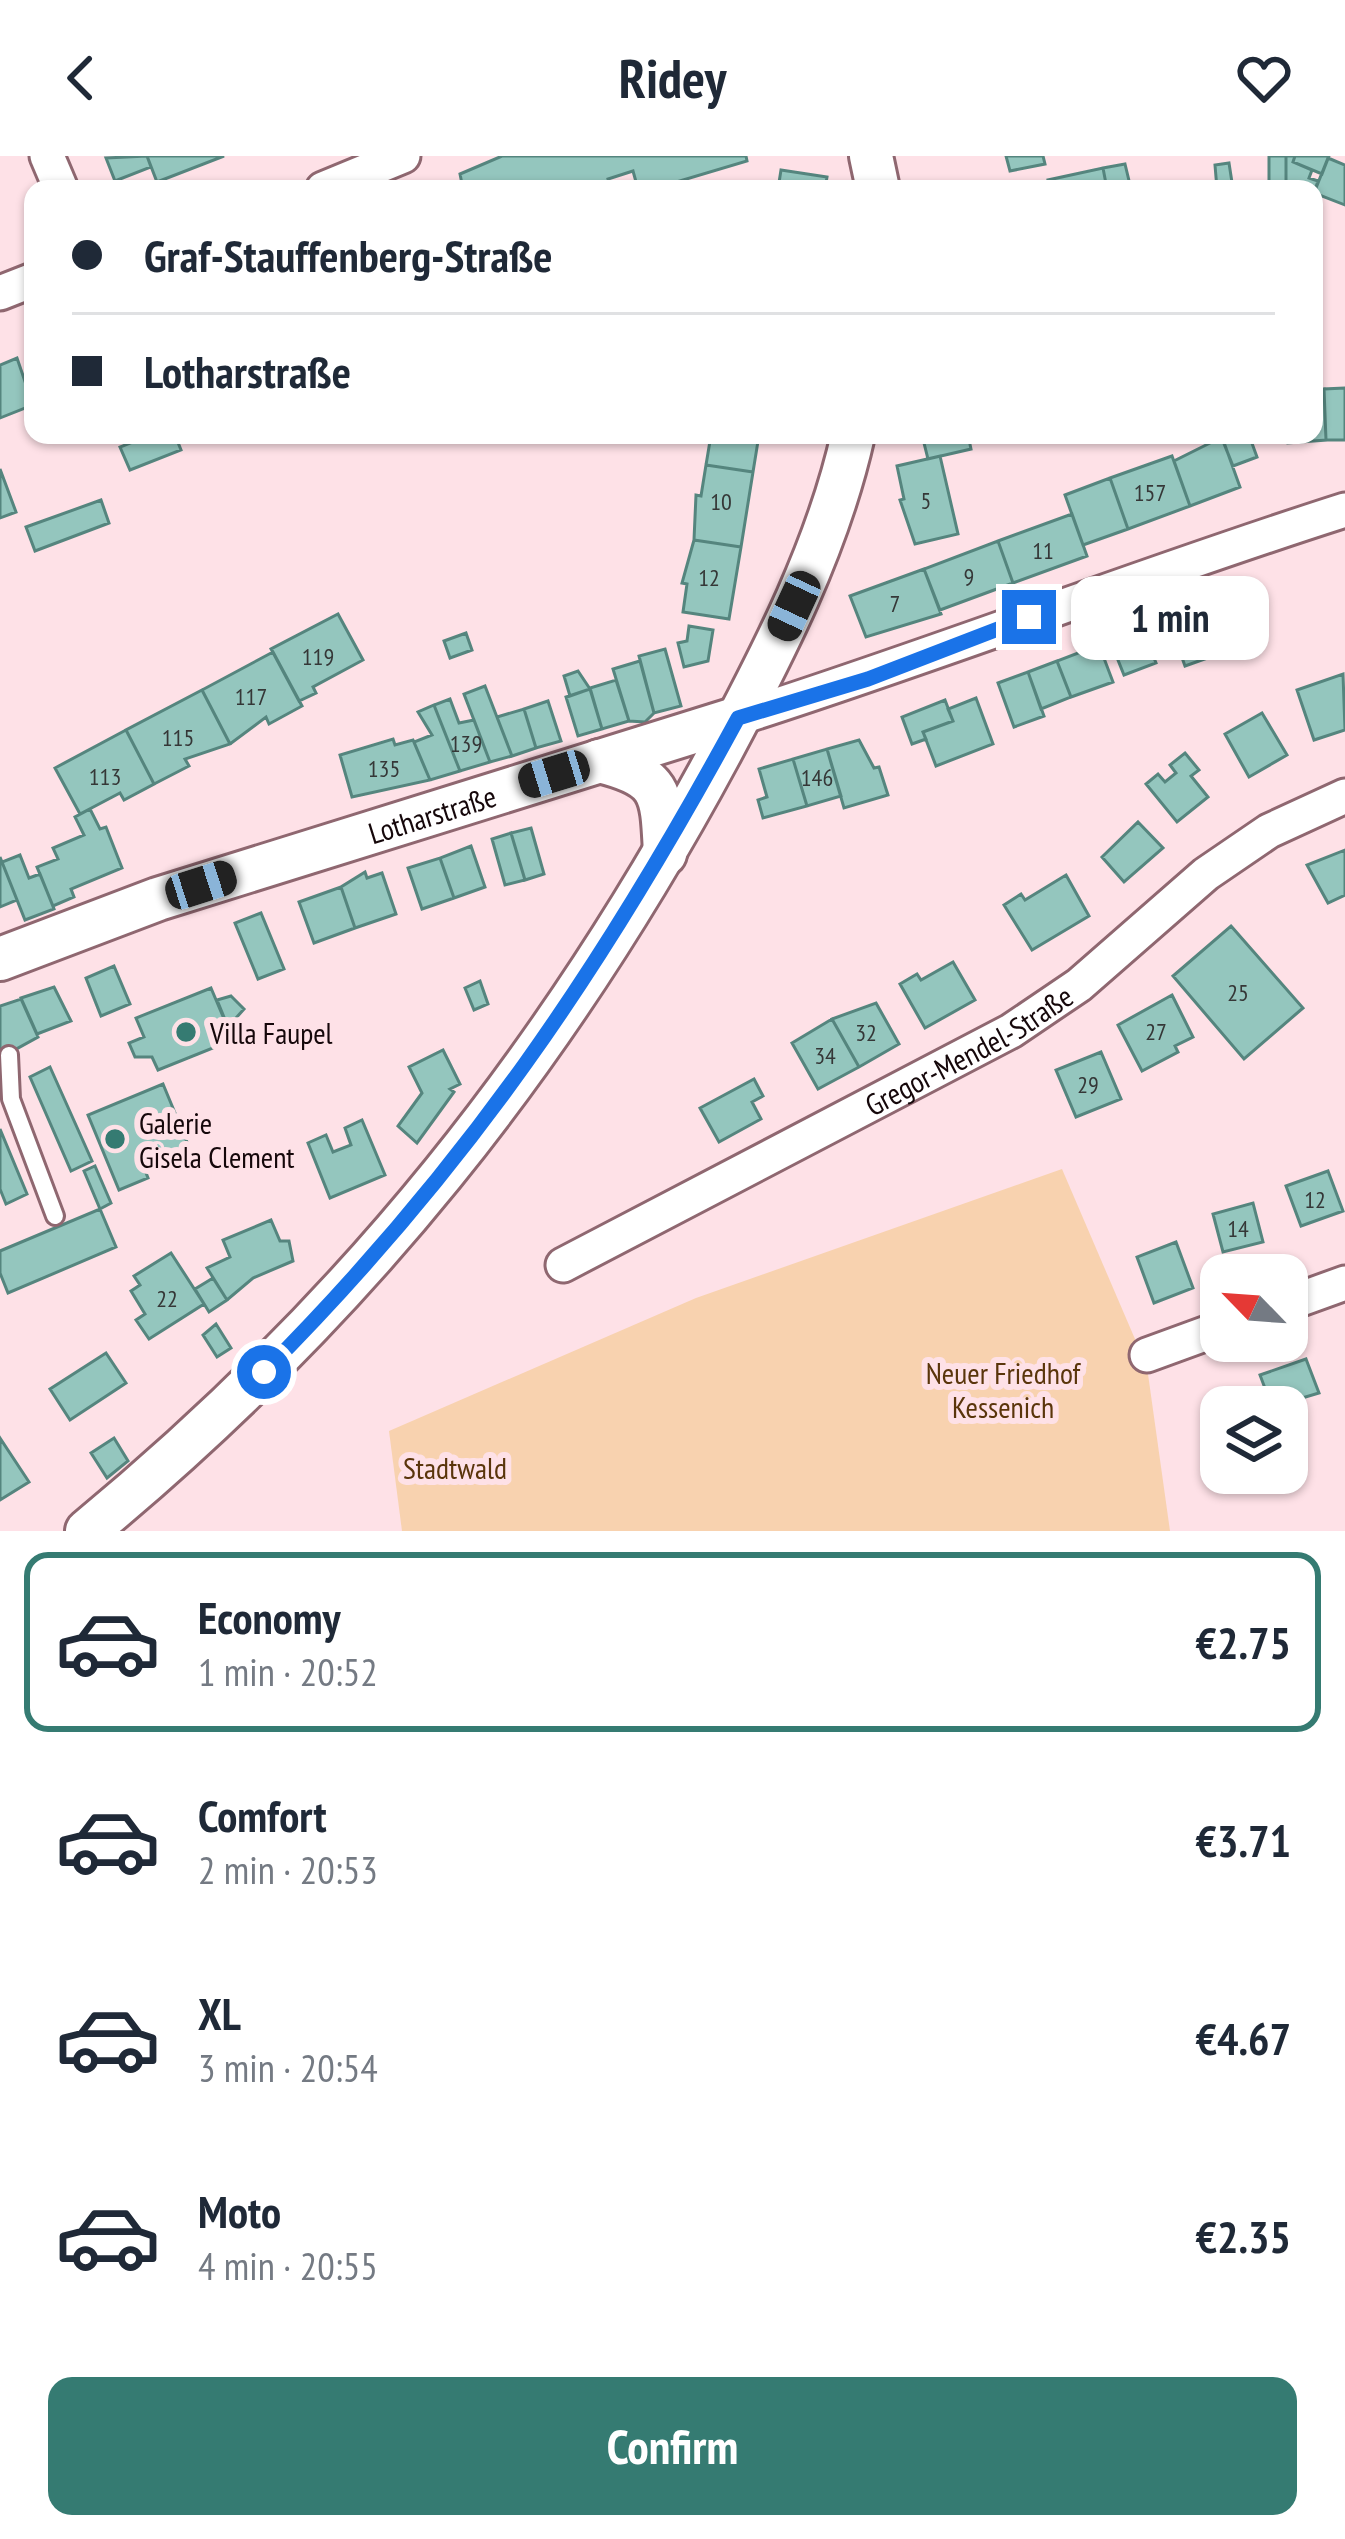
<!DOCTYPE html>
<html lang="en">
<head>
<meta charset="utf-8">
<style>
	body { margin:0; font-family:"PT Sans Narrow",sans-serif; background:#f6f6f7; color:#1f2937; height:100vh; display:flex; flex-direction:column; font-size:45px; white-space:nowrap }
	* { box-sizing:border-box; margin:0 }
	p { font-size:39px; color:#747a83 }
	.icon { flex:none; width:66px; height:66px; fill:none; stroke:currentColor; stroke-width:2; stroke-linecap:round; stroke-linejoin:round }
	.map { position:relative; height:1375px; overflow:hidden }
	.sheet { display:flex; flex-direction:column; background:#fff; flex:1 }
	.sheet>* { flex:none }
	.top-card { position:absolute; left:24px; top:24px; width:1299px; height:264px; border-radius:24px; box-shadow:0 3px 9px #0004; display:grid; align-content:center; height:264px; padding:0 48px; background:#fff }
	.needle { width:78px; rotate:295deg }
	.tools { position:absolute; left:1200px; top:1098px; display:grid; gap:24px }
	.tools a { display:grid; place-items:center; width:108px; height:108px; border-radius:24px; background:#fff; box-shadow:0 3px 9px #0004; font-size:60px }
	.end { position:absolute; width:54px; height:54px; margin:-27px; border:15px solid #1a73e8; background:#fff; box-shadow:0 0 0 6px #fff }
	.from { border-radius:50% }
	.bubble { position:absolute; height:84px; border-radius:24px; background:#fff; box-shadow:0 3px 9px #0004; font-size:39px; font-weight:600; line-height:84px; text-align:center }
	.car { position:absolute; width:36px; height:72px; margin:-36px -18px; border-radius:15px; box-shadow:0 0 9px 3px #0007; background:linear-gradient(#222 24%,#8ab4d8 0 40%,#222 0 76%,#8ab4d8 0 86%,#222 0) }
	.top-card b { display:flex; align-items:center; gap:42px; height:114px; font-size:45px }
	.top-card b+b { border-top:3px solid #e0e1e3 }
	.top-card i { width:30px; height:30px; background:#1f2937 }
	ul { padding:21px 0 0; list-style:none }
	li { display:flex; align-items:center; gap:36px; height:180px; margin:0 24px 18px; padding:0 24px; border:6px solid transparent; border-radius:24px }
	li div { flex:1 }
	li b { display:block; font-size:45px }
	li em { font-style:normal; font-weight:600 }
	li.active { border-color:#357b72 }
	li>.icon { width:108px; height:108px; stroke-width:1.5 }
	.button { display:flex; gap:24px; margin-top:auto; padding:24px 48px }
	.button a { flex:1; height:138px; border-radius:24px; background:#357b72; color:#fff; font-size:48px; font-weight:600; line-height:138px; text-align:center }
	header { display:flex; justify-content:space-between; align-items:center; height:156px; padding:0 48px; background:#fff; font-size:54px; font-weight:600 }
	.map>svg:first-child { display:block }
	.green { fill:#f8d2af }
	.building { fill:#94c6be; stroke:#55857e; stroke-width:3 }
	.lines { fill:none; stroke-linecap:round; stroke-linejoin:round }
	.service-casing { stroke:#8f6770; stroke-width:22 }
	.minor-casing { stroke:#8f6770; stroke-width:39 }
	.tertiary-casing { stroke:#8f6770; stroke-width:48 }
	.service { stroke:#fff; stroke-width:16 }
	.minor { stroke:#fff; stroke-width:33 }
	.tertiary { stroke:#fff; stroke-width:42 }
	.route { stroke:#1a73e8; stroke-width:15 }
	.poi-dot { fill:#357b72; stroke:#fee1e7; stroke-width:4.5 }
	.labels { text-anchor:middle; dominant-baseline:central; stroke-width:12; stroke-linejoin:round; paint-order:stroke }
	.number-label { font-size:24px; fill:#353737 }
	.street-label { font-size:30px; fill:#15070a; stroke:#fee1e7 }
	.poi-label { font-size:30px; fill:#15070a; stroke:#fee1e7; text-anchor:start }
	.park-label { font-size:30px; fill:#5a350b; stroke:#fee1e7 }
</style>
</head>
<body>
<header><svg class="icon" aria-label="back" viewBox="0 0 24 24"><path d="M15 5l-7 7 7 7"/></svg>Ridey<svg class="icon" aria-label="heart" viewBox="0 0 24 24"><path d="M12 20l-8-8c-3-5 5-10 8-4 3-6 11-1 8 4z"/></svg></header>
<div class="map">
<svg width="1345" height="1375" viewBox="0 0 1345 1375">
	<rect width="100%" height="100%" fill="#fee1e7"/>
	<path class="green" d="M 1062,1013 L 1147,1211 L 1170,1375 L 402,1375 L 389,1275 L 696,1142 Z"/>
	<path class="building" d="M 147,0 L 224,0 L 157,26 Z
		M 147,0 L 151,11 L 115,25 L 106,2 Z
		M 502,0 L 746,0 L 747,5 L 653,33 L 638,33 L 633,15 L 608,23 L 611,33 L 463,33 L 460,18 Z
		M 1006,0 L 1043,0 L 1045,8 L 1010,15 Z
		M 1269,0 L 1286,0 L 1286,33 L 1269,33 Z
		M 1286,0 L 1295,0 L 1293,6 L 1312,14 L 1309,22 L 1318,25 L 1314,37 L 1286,33 Z
		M 1295,0 L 1329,0 L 1322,18 L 1293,6 Z
		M 1328,2 L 1345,9 L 1345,49 L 1314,37 Z
		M 1229,7 L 1233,33 L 1217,33 L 1215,9 Z
		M 1125,8 L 1131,33 L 1107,33 L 1103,12 Z
		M 1103,12 L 1107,33 L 1050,33 L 1048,24 Z
		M 781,14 L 827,21 L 825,33 L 778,33 Z
		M 17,202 L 33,249 L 0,262 L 0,209 Z
		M 1345,232 L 1345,284 L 1326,284 L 1324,233 Z
		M 1324,233 L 1326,284 L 1288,287 L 1288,279 L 1314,279 L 1314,234 Z
		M 150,279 L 175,279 L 181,294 L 130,314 L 120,291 Z
		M 711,279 L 759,279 L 753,316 L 706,309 Z
		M 922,279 L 968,279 L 971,293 L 928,303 Z
		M 1239,279 L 1249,279 L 1257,301 L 1233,310 L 1223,285 Z
		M 1222,281 L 1240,331 L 1190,350 L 1174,305 Z
		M 940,300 L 958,378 L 915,388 L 900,344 L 904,343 L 897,310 Z
		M 1172,300 L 1190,350 L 1128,373 L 1110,322 Z
		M 706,309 L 753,316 L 741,391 L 694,384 L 696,339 L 701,340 Z
		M 0,313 L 16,356 L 0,362 Z
		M 1110,322 L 1128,373 L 1083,389 L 1065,339 Z
		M 101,344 L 109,367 L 35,395 L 26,371 Z
		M 1072,358 L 1087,400 L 1013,427 L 998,385 Z
		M 694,384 L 741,391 L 729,463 L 683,456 L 687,428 L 682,427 Z
		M 998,385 L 1013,427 L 940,454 L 924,413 Z
		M 924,413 L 941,458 L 866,481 L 850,440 Z
		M 1239,440 L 1255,485 L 1185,510 L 1169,465 Z
		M 338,458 L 363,504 L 313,531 L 316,537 L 299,545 L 271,493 Z
		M 689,470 L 713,474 L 708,505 L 684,511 L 678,487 L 687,485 Z
		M 466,477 L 472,494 L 450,502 L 444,485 Z
		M 1144,477 L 1156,507 L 1124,519 L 1112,489 Z
		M 1099,489 L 1113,526 L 1071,541 L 1057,505 Z
		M 665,493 L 681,550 L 654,557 L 639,500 Z
		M 273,496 L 302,550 L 269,568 L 266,561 L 230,588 L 202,534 Z
		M 640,505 L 654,557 L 645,566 L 629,565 L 613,513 Z
		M 1057,505 L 1071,541 L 1041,553 L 1028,516 Z
		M 578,515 L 590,533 L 570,540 L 564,520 Z
		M 1028,516 L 1044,560 L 1014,571 L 998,527 Z
		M 1343,518 L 1345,574 L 1314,584 L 1297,534 Z
		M 616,524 L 629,565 L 602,573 L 590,532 Z
		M 485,530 L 512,600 L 490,606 L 464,538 Z
		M 590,533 L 602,573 L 578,580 L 566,541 Z
		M 202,534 L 230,588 L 185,603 L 189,610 L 154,628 L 126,574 Z
		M 976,542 L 993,588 L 936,610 L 923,576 L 953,565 L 948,553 Z
		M 450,543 L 459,567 L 474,564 L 490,606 L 460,615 L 434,549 Z
		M 945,544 L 953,565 L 923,576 L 926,583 L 912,588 L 902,561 Z
		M 548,545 L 561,585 L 536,592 L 524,553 Z
		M 434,549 L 460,615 L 430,624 L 414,586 L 432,579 L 418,556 Z
		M 524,553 L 536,592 L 512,600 L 497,561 Z
		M 1262,557 L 1287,599 L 1249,621 L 1225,578 Z
		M 126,574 L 154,628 L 124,644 L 120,637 L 80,658 L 55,612 Z
		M 393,583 L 395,589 L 413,584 L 430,624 L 352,641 L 340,599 Z
		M 859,584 L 874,612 L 879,611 L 888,639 L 844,652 L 827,593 Z
		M 827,593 L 841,640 L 807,650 L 793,603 Z
		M 1185,597 L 1199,614 L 1191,620 L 1208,641 L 1177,666 L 1146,628 L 1158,618 L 1165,626 L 1176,617 L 1170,609 Z
		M 793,603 L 807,650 L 763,662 L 758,644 L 767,641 L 759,613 Z
		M 90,653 L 100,673 L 106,671 L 122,712 L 71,733 L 74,741 L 53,750 L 37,711 L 58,703 L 53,692 L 84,679 L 75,661 Z
		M 1138,666 L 1163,692 L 1124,726 L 1102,701 Z
		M 531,672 L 544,718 L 525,724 L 511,677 Z
		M 511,677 L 525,724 L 505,729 L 492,683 Z
		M 471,690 L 485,731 L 454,742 L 440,702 Z
		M 1345,694 L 1345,739 L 1328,747 L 1307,709 Z
		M 20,699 L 29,722 L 40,718 L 54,753 L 25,764 L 2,706 Z
		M 0,701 L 17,744 L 0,751 Z
		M 440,702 L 454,742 L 422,753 L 408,712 Z
		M 365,716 L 367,722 L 382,717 L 396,758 L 355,772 L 341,731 Z
		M 1066,719 L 1089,760 L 1032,794 L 1004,749 L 1021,738 L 1025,744 Z
		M 341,731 L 355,772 L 314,787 L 299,746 Z
		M 261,757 L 284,813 L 258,823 L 235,767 Z
		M 1231,770 L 1303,852 L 1244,903 L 1173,820 Z
		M 953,806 L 975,844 L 925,872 L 900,828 L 917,818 L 921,824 Z
		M 114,810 L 130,848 L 101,860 L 86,822 Z
		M 480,825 L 488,848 L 474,854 L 465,832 Z
		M 54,831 L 71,865 L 37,878 L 21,842 Z
		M 211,832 L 233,884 L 158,914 L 152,901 L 135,901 L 129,887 L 144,881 L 136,862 Z
		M 1172,839 L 1193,881 L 1175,890 L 1178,896 L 1142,915 L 1118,869 Z
		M 231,840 L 244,853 L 228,871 L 217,844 Z
		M 21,843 L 38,881 L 0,902 L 0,850 Z
		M 876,847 L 899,888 L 859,911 L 832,863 Z
		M 832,863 L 859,911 L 818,933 L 792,887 Z
		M 443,894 L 460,928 L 450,933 L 454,936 L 417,987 L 398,970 L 422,937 L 409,911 Z
		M 1101,896 L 1121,943 L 1076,961 L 1056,914 Z
		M 50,911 L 92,1005 L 71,1015 L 30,921 Z
		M 754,923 L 763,940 L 752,946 L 761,963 L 719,986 L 700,952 Z
		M 163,928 L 194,1003 L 165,1015 L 157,997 L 141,1004 L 148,1022 L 119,1034 L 88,959 Z
		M 362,964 L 385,1019 L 330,1042 L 308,987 L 326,979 L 333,996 L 351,989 L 345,972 Z
		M 0,973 L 27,1038 L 6,1048 L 0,1033 Z
		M 95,1010 L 111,1047 L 100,1053 L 84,1015 Z
		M 1328,1015 L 1343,1055 L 1301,1070 L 1286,1030 Z
		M 1253,1047 L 1263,1086 L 1223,1096 L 1213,1058 Z
		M 100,1053 L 116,1091 L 8,1137 L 0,1117 L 0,1095 Z
		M 271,1064 L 280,1085 L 289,1085 L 293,1105 L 253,1122 L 227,1144 L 207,1112 L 230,1101 L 223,1084 Z
		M 1176,1086 L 1193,1132 L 1154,1147 L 1137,1101 Z
		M 171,1097 L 204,1148 L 149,1183 L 136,1164 L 145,1158 L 131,1135 L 140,1129 L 134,1120 Z
		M 213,1122 L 227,1144 L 209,1156 L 195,1133 Z
		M 216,1168 L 231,1192 L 217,1201 L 203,1179 Z
		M 106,1197 L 126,1227 L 70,1264 L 50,1233 Z
		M 1306,1203 L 1319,1237 L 1272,1251 L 1260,1219 Z
		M 0,1282 L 29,1326 L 0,1344 Z
		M 114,1282 L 128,1305 L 107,1322 L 91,1297 Z"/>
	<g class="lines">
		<g class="service-casing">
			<path id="service" d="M 9,899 L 11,943 L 55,1060"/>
		</g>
		<g class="minor-casing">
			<g id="minor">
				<path d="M 47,0 L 61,33"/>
				<path d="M 323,33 L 403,0"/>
				<path d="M 0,137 L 33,124"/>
				<path d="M 738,562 C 942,497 1141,419 1345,354"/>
				<path id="s1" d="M 563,1109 L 1011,875 L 1079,829 L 1206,718 L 1269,675 L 1345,640"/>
				<path d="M 1287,1148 L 1345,1127"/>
				<path d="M 1147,1199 L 1221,1172"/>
			</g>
		</g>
		<g class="tertiary-casing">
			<g id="tertiary">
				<path d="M 871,0 L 878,33"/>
				<path d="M 599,605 C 663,621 662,636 665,698"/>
				<path id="s2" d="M 0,803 L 158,743 L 738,562"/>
				<path d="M 87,1375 C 356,1153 555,904 720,597 C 774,496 828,391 853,279"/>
			</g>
		</g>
		<use href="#service" class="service"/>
		<use href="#minor" class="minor"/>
		<use href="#tertiary" class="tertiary"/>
	</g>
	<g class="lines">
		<path class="route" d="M 264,1216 C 466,1013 602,813 738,562 L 868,523 L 1029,461"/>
	</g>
	<g class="poi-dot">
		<circle cx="186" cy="876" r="12"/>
		<circle cx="115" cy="983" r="12"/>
	</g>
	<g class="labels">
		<g class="number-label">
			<text x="1150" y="336">157</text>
			<text x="926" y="344">5</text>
			<text x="721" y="345">10</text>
			<text x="1043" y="394">11</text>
			<text x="969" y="420">9</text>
			<text x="709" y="421">12</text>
			<text x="895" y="447">7</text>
			<text x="318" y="500">119</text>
			<text x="251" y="540">117</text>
			<text x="178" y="581">115</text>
			<text x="466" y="587">139</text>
			<text x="384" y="612">135</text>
			<text x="105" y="620">113</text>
			<text x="817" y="621">146</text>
			<text x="1238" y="836">25</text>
			<text x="1156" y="875">27</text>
			<text x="866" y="876">32</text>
			<text x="825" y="899">34</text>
			<text x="1088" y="928">29</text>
			<text x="1315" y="1043">12</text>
			<text x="1238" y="1072">14</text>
			<text x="167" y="1142">22</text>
		</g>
		<g class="street-label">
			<text stroke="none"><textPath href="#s2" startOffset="456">Lotharstraße</textPath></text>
			<text stroke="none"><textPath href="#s1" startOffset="459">Gregor-Mendel-Straße</textPath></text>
		</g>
		<g class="poi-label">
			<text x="210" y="876">Villa Faupel</text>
			<text x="139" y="966">Galerie<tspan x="139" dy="34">Gisela Clement</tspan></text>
		</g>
		<g class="park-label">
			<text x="1003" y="1216">Neuer Friedhof<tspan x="1003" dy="34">Kessenich</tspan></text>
			<text x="455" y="1311">Stadtwald</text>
		</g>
	</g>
</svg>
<div class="tools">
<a><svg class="needle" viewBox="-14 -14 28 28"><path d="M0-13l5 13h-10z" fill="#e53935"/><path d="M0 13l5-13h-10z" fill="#747a83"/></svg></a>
<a><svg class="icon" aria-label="layers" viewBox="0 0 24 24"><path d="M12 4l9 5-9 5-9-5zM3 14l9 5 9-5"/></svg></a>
</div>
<i class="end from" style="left:264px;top:1216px"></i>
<i class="end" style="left:1029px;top:461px"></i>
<div class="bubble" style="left:1071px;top:420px;width:198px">1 min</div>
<i class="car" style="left:794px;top:450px;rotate:205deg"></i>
<i class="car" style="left:554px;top:618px;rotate:253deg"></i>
<i class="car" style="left:201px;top:729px;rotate:72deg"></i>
<div class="top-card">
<b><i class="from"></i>Graf-Stauffenberg-Straße</b>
<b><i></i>Lotharstraße</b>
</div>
</div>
<section class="sheet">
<ul>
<li class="active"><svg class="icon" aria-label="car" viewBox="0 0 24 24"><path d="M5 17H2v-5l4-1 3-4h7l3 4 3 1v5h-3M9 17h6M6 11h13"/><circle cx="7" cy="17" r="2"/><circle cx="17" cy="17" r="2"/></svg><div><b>Economy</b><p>1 min · 20:52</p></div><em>€2.75</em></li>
<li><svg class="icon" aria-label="car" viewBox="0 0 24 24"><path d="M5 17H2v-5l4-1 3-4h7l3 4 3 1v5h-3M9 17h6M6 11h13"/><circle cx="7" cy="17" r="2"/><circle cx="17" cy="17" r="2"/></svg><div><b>Comfort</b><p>2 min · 20:53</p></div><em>€3.71</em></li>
<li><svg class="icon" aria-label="car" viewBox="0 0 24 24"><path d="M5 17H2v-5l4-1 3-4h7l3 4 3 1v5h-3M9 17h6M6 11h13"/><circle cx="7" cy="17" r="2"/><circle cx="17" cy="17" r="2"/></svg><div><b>XL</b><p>3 min · 20:54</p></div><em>€4.67</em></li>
<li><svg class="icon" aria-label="car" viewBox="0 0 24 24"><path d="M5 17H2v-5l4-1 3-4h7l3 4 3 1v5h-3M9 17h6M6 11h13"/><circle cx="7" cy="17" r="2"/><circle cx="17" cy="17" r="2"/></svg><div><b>Moto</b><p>4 min · 20:55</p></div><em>€2.35</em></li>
</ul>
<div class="button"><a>Confirm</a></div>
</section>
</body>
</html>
